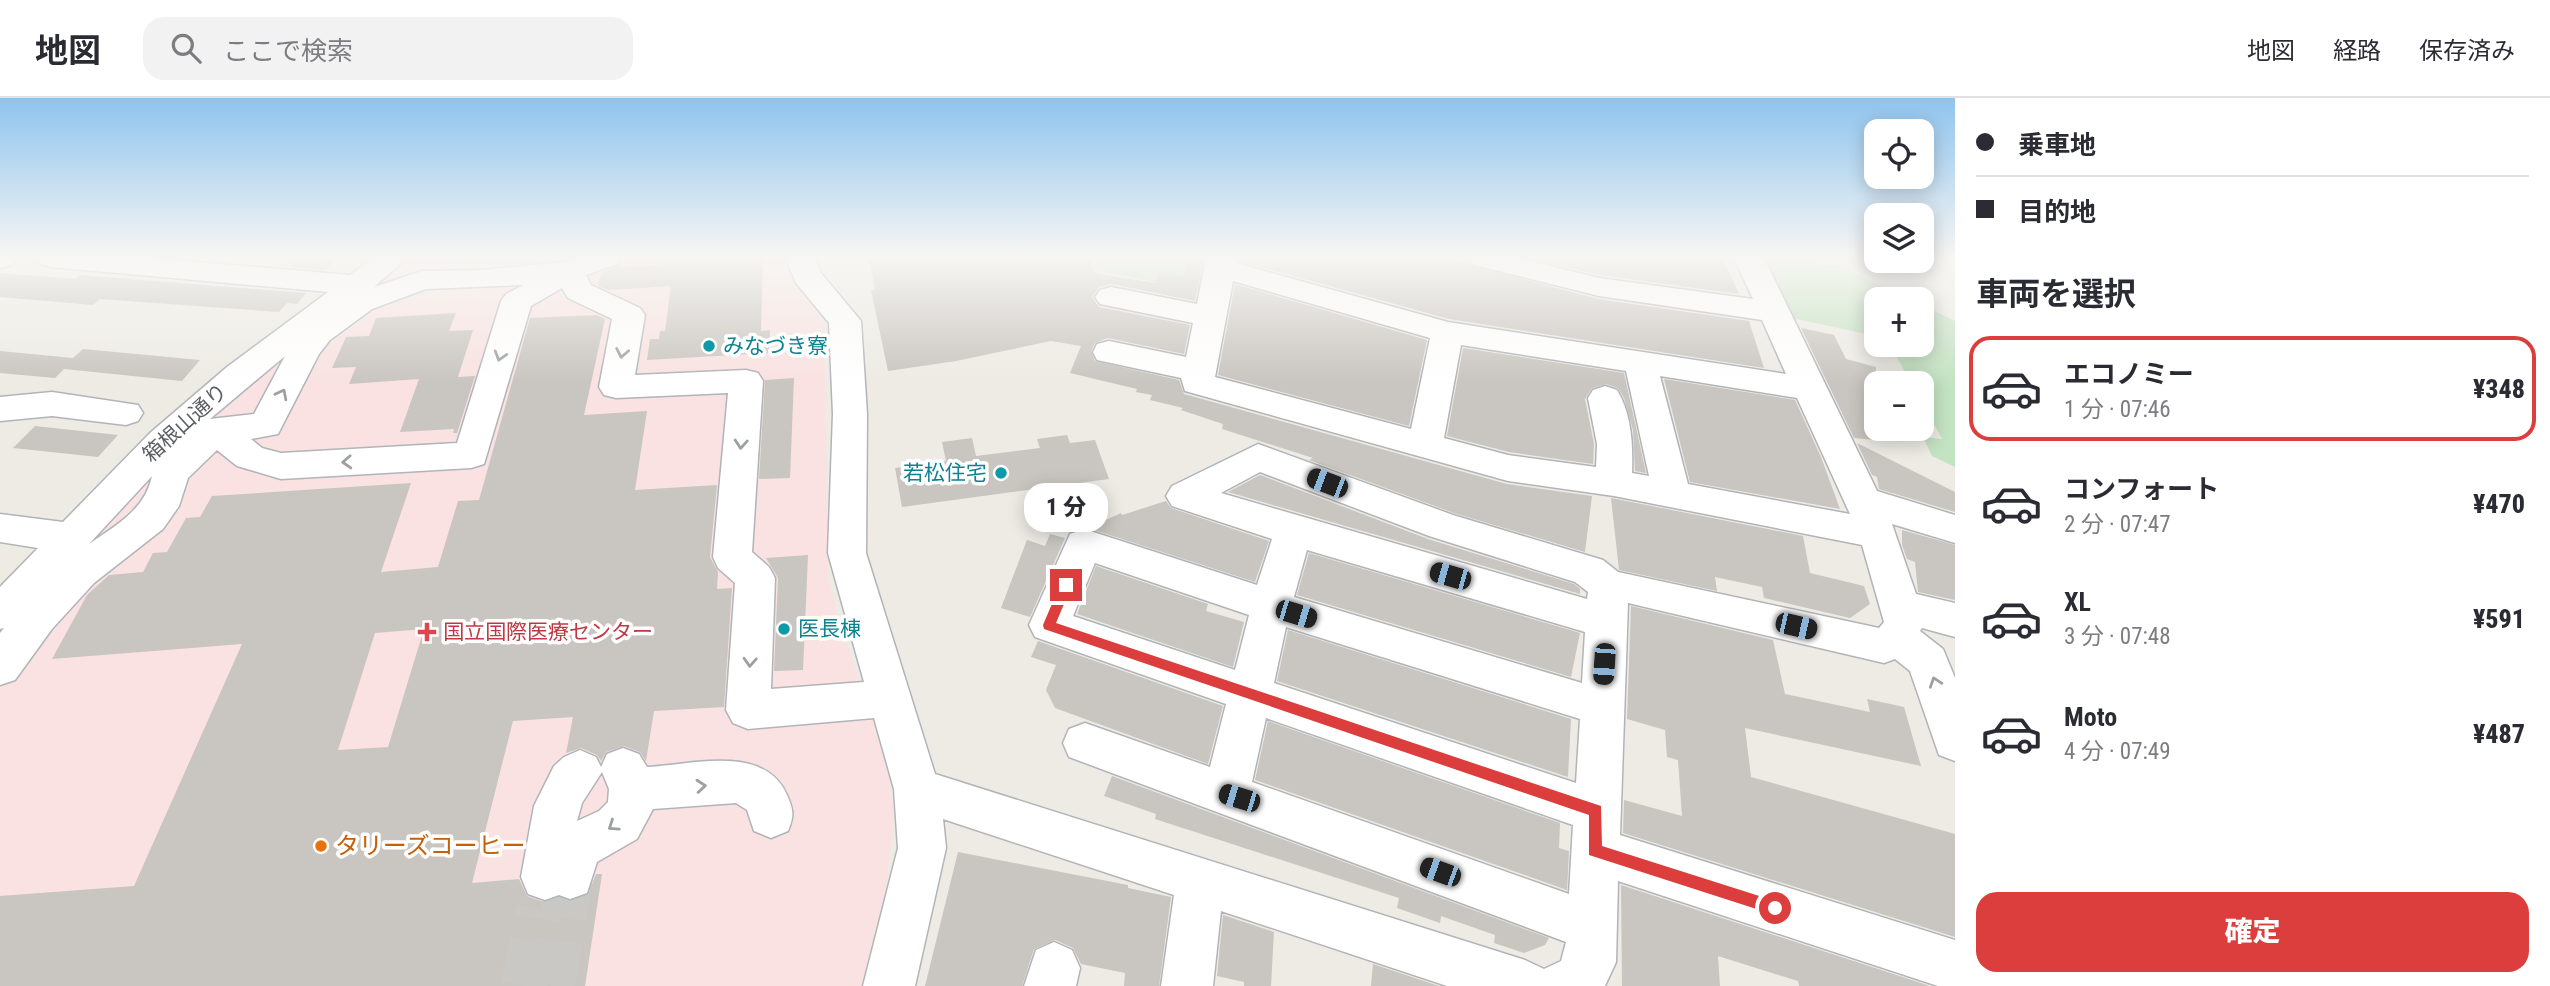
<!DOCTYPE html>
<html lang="ja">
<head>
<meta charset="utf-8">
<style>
	body { margin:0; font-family:"Roboto Condensed","Noto Sans JP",sans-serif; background:#f2f2f3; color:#2b2b33; height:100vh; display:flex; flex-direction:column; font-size:26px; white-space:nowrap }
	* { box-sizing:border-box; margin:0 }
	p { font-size:23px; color:#7c7c81 }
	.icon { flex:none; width:38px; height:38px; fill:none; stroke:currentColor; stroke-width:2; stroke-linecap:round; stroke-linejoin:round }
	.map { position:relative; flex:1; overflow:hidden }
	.panel { display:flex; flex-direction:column; background:#fff; width:595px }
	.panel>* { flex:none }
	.top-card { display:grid; align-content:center; height:154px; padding:0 21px; background:#fff }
	.tools { position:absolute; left:1864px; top:21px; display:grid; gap:14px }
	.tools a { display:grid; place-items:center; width:70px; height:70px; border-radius:14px; background:#fff; box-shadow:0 4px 18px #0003; font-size:35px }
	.end { position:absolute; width:32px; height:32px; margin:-16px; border:9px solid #db3e3c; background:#fff; box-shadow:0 0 0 4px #fff }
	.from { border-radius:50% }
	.bubble { position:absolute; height:49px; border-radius:21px; background:#fff; box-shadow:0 4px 18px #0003; font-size:23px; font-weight:800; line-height:49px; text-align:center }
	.car { position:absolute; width:21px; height:42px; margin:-21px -10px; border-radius:9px; box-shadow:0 0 5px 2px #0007; background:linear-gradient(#222 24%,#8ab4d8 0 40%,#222 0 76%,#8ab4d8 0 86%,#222 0) }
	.top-card b { display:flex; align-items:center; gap:24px; height:66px; font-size:26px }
	.top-card b+b { border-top:2px solid #e1e1e2 }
	.top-card i { width:18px; height:18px; background:#2b2b33 }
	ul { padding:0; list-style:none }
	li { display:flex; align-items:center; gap:21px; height:105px; margin:0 14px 10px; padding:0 7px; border:4px solid transparent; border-radius:21px }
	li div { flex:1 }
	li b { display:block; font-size:26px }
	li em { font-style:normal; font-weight:800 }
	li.selected { border-color:#db3e3c }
	li>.icon { width:63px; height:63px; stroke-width:1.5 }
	h2 { padding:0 21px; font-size:32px; line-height:84px }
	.action { display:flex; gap:14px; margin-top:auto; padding:14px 21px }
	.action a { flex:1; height:80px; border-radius:21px; background:#db3e3c; color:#fff; font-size:28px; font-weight:800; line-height:80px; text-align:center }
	header { display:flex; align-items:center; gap:42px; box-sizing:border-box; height:98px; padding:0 35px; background:#fff; border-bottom:2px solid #e1e1e2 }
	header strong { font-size:33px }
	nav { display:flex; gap:38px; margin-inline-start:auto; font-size:24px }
	.search { width:490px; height:63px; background:#f2f2f3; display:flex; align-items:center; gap:18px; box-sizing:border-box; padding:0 24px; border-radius:21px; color:#7c7c81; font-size:26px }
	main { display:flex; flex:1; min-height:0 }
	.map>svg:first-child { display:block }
	.medical { fill:#f9e2e1 }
	.green { fill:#c4e3c2 }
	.building { fill:#c9c5c0; fill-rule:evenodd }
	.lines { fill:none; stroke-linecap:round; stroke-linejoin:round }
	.minor-tunnel { stroke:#c9c8c4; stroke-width:46; stroke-dasharray:46 23; stroke-linecap:butt }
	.minor-casing { stroke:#b1b4b8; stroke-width:3 }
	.minor { fill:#fff; fill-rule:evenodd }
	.oneway { stroke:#9da0a1 }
	.route { fill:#db3e3c }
	.culture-dot { fill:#0f9aa8; stroke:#fff; stroke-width:2.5 }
	.health-dot { fill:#e0444e; stroke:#fff; stroke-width:2.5 }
	.food-dot { fill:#e8710a; stroke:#fff; stroke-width:2.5 }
	.labels { text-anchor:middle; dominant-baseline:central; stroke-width:7; stroke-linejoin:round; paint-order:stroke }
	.culture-label { font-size:21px; fill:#0d838f; stroke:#fff; text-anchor:start }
	.street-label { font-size:21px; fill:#5c6063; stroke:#fff }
	.health-label { font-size:21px; fill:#be3a42; stroke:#fff; text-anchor:start }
	.near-food-label { font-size:24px; fill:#c56008; stroke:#fff; text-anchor:start }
</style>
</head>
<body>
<header>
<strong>地図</strong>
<div class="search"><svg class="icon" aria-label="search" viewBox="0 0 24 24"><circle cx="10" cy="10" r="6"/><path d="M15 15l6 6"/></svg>ここで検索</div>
<nav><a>地図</a><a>経路</a><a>保存済み</a></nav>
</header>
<main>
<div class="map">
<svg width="1955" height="888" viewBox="0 0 1955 888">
	<rect width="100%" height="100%" fill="#edebe4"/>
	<path class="medical" d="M 409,160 L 780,160 L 797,192 L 818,217 L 824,228 L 828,480 L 839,522 L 888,668 L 894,719 L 885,800 L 862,888 L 0,888 L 0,545 L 170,359 L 329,220 Z"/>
	<path class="green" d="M 1096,160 L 1173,160 L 1216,167 L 1211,195 L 1094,172 Z
		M 1766,160 L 1839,168 L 1909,201 L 1876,201 L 1876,238 L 1792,220 Z
		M 1922,207 L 1955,223 L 1955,369 L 1932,358 L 1923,339 L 1942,341 L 1922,304 L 1922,285 L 1911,285 L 1890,247 L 1922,247 Z"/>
	<path class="building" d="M 299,160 L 307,161 L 337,160 L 326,172 L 291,169 Z
		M 663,160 L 763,160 L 761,233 L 770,232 L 769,255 L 647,262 L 650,241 L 659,241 L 660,233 L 665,233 L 671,188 L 608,192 L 598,188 L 601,175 L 615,169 L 662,167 Z
		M 869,160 L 1088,160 L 1095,175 L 1155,185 L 1158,174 L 1184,179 L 1187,160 L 1203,160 L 1195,203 L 1112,186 L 1099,189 L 1092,199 L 1099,209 L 1190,227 L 1184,256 L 1108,240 L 1095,245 L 1091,253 L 1095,263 L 1179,282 L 1184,296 L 1507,386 L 1592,398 L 1585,454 L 1454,415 L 1309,362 L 1313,360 L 1222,331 L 1223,326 L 1181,312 L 1183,310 L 1150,302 L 1152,297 L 1136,294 L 1137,291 L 1070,275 L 1081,248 L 1051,243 L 956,263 L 888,273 L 871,192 L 875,192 Z
		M 1239,160 L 1445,160 L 1598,201 L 1749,223 L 1764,270 L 1449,221 L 1239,163 Z
		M 1528,160 L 1723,161 L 1739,196 L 1600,177 Z
		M 0,175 L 75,181 L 80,177 L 306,195 L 297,206 L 287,205 L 279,214 L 100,201 L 93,207 L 0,199 Z
		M 1235,186 L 1427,242 L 1409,328 L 1218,277 Z
		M 456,215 L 449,233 L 473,232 L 458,279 L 475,278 L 457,335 L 453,335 L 454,331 L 400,334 L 419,281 L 349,286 L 356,269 L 332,270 L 346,239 L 369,238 L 376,220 Z
		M 597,217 L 605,221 L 584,317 L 647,313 L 635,392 L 717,387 L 710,459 L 718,474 L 717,491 L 732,490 L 724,609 L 654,613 L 646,663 L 640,654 L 624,648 L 606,654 L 601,663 L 597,657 L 581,650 L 566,655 L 573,619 L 513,623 L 472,785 L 519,781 L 527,798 L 544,804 L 559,800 L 571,803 L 588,797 L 596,776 L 602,776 L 585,888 L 0,888 L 0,798 L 134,788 L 242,546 L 52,561 L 87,497 L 109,477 L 143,474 L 153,455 L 167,454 L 186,420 L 200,419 L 212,398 L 411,385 L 381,474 L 438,469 L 458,403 L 479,402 L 530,220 ZM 424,531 L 388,649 L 338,652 L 375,535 Z
		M 1801,230 L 1834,237 L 1846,261 L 1876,269 L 1876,342 L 1854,340 Z
		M 1463,250 L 1624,275 L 1646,375 L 1635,373 L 1633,332 L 1624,300 L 1618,290 L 1606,286 L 1592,290 L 1585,301 L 1594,346 L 1593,366 L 1509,354 L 1447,338 Z
		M 83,251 L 200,262 L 182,283 L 64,271 L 55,280 L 0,275 L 0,253 L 73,260 Z
		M 794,280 L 790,380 L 759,381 L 765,282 Z
		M 1664,281 L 1795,302 L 1821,359 L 1840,411 L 1690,384 Z
		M 35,328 L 118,337 L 98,359 L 13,350 Z
		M 1067,337 L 1070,345 L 1095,342 L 1109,381 L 902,409 L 895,370 L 946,363 L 942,344 L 972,340 L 976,358 L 1040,350 L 1037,341 Z
		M 1857,345 L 1955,394 L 1955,414 L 1879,391 L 1877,379 L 1872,377 Z
		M 1260,377 L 1428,441 L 1574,486 L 1580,491 L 1580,496 L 1228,394 Z
		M 1611,400 L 1803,438 L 1810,475 L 1864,488 L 1870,506 L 1850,520 L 1764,500 L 1762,489 L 1715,479 L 1717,493 L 1619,472 Z
		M 1166,403 L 1171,410 L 1269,443 L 1255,484 L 1088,430 L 1121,415 L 1122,417 Z
		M 1902,432 L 1955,447 L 1955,502 L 1918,494 L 1915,464 L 1907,461 L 1902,447 Z
		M 1050,436 L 1065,440 L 1030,519 L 1001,510 L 1027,442 L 1045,448 Z
		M 1309,455 L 1580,535 L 1571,579 L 1297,497 Z
		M 808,457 L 803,572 L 774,573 L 778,480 L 766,460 Z
		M 1096,468 L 1208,506 L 1206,513 L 1244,524 L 1233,569 L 1077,516 Z
		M 1631,508 L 1773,542 L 1785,596 L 1870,614 L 1867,601 L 1904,609 L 1921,668 L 1745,630 L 1751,679 L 1955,736 L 1955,839 L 1623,735 L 1624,702 L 1682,718 L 1678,662 L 1667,659 L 1665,632 L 1627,621 Z
		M 1288,532 L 1571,621 L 1568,679 L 1277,583 Z
		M 1038,543 L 1223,608 L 1208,666 L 1055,610 L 1046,592 L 1056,567 L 1031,559 Z
		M 1268,623 L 1560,725 L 1559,750 L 1569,753 L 1567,792 L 1255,682 Z
		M 1112,678 L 1549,840 L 1545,847 L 1524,855 L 1494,845 L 1495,837 L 1441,818 L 1440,825 L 1397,810 L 1399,800 L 1155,721 L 1156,716 L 1104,698 Z
		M 958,754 L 1128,787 L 1128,790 L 1171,799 L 1159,888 L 1124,888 L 1125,875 L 1081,866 L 1073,850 L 1055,842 L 1034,851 L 1022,888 L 925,888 Z
		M 1621,787 L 1930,888 L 1799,888 L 1798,883 L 1718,858 L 1720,888 L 1622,888 Z
		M 1223,817 L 1274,834 L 1271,888 L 1244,888 L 1244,884 L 1217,878 Z
		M 1373,866 L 1439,888 L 1371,888 Z"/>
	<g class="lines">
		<path class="minor-tunnel" d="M 524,888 L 539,811
			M 552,888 L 570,778"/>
		<g class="minor-casing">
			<path id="minor" d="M 0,160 L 16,160 L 11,167 L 0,170 Z
				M 36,160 L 152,160 L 350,177 L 373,160 L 407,160 L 374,189 L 422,173 L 483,172 L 564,164 L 577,160 L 621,160 L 617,166 L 586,177 L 591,187 L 640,210 L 645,217 L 635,277 L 746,272 L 758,275 L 763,283 L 752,454 L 769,469 L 775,480 L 771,591 L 864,584 L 828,455 L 833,316 L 829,225 L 796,185 L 785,160 L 815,160 L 821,175 L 861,223 L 867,316 L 866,455 L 935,676 L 1525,862 L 1544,871 L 1561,863 L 1566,844 L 1069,659 L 1063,645 L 1069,631 L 1085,625 L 1210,669 L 1226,606 L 1035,539 L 1029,527 L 1070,436 L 1084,431 L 1257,487 L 1272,441 L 1172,408 L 1166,398 L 1172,388 L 1258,346 L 1453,417 L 1603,462 L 1618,474 L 1879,530 L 1884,524 L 1862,447 L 1614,398 L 1508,383 L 1185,293 L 1181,280 L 1097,262 L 1093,254 L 1097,246 L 1109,243 L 1186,259 L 1193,225 L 1100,206 L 1095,199 L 1100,192 L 1111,189 L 1197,206 L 1206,160 L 1236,160 L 1236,165 L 1448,224 L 1786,276 L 1762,222 L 1599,198 L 1471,166 L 1467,160 L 1518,160 L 1599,180 L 1753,201 L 1734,160 L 1764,160 L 1877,393 L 1955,417 L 1955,445 L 1892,426 L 1916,496 L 1955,505 L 1955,539 L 1922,530 L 1920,533 L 1943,551 L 1955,580 L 1955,663 L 1939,657 L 1910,573 L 1895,561 L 1884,565 L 1628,505 L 1620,737 L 1955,842 L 1955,888 L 1938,888 L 1618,783 L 1616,864 L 1605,888 L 1447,888 L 1221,813 L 1213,888 L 1161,888 L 1174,797 L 943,721 L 946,750 L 915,888 L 863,888 L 898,750 L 894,691 L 874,620 L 748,631 L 733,625 L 726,612 L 735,485 L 718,470 L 713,459 L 728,295 L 616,300 L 604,297 L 599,289 L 612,221 L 568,200 L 562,190 L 531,208 L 484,366 L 471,370 L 281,381 L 237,368 L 217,352 L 188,380 L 179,408 L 163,431 L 94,485 L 52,531 L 15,582 L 0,587 L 0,535 L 4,530 L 0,531 L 0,489 L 38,450 L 0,444 L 0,416 L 63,424 L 150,335 L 227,269 L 328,194 L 51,169 L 40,166 ZM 1233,183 L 1430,240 L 1411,331 L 1215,279 ZM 523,187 L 506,196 L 501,203 L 457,345 L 281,355 L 262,350 L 251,341 L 278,336 L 319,256 L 330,242 L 372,211 L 426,191 ZM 1461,247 L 1626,273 L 1649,378 L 1632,375 C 1633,348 1632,316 1617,292 L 1605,288 L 1593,292 L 1588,300 L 1597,346 L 1596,369 L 1508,357 L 1444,340 ZM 285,258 L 254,316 L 210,321 ZM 1660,278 L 1797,300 L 1850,416 L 1688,386 ZM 1260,374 L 1429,438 L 1575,484 L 1588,494 L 1587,501 L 1221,395 ZM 152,378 C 145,412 116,427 89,446 ZM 1307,452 L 1585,534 L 1582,585 L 1294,499 ZM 1095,465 L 1249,517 L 1235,572 L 1073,518 ZM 1286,529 L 1580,621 L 1576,685 L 1274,585 ZM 1266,620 L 1573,727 L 1569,796 L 1252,684 Z
				M 52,294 L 138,307 L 143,315 L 138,323 L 126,327 L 52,318 L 0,323 L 0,299 Z
				M 623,650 L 639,656 L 647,669 C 691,667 764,645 787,697 C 794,713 794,718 788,733 L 771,740 L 754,733 L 747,712 L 736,705 L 653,711 L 637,741 L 597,764 L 587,795 L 570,801 L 559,797 L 545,802 L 528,796 L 521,779 L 534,708 L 554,668 L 564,659 L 580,652 L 596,659 L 601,669 L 607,656 ZM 602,674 L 609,691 L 608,704 L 599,713 L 577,723 L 582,705 Z
				M 1054,844 L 1072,852 L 1080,870 L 1076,888 L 1024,888 L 1036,852 Z"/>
		</g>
		<use href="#minor" class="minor"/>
	</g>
	<defs><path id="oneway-chevron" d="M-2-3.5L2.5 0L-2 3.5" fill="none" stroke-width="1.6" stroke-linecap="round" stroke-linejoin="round" transform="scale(1.75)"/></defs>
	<g class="oneway">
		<use href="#oneway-chevron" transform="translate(622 255) rotate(101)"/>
		<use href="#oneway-chevron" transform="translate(500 258) rotate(107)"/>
		<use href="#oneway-chevron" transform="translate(282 296) rotate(-63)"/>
		<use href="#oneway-chevron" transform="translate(741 346) rotate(94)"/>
		<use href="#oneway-chevron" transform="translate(347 364) rotate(177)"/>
		<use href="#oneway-chevron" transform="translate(750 564) rotate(93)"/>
		<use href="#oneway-chevron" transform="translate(1935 584) rotate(-109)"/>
		<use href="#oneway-chevron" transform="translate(701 688) rotate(-5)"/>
		<use href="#oneway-chevron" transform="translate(613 728) rotate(146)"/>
	</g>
	<linearGradient id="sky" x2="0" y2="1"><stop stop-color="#8fc4ee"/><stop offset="0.56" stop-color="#f7f6f3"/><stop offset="1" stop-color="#f7f6f3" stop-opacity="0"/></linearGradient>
	<rect width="1955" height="284" fill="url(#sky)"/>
	<path class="route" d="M 1066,482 L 1072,487 L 1056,525 L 1601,708 L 1602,748 L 1775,803 L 1780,805 L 1780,815 L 1775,817 L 1589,757 L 1589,717 L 1044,531 L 1043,527 L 1060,487 Z"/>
	<g class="culture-dot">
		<circle cx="709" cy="248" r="7"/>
		<circle cx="1001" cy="375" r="7"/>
		<circle cx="784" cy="531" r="7"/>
	</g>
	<path class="health-dot" d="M423.5 523.5h7v7h7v7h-7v7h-7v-7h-7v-7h7z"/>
	<circle class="food-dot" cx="321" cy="748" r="7"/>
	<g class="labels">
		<g class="culture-label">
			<text x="723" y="248">みなづき寮</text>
			<text x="987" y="375" text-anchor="end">若松住宅</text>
			<text x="798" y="531">医長棟</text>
		</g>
		<g class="street-label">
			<text transform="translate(185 325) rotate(-42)">箱根山通り</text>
		</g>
		<g class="health-label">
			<text x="443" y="534">国立国際医療センター</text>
		</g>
		<g class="near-food-label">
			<text x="335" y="748">タリーズコーヒー</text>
		</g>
	</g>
</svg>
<div class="tools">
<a><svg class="icon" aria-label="locate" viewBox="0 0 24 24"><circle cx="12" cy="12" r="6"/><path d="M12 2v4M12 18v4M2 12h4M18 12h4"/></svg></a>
<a><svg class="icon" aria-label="layers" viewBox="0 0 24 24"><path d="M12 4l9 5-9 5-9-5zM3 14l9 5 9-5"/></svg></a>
<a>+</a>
<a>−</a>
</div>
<i class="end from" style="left:1775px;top:810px"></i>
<i class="end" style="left:1066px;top:487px"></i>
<div class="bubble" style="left:1024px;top:385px;width:84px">1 分</div>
<i class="car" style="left:1327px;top:385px;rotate:291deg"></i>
<i class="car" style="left:1450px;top:478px;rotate:286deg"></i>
<i class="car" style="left:1296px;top:516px;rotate:107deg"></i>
<i class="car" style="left:1796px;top:528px;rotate:103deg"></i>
<i class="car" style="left:1604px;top:566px;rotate:184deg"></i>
<i class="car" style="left:1239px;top:700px;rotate:287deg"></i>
<i class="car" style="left:1440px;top:774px;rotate:290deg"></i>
</div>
<section class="panel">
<div class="top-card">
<b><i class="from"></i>乗車地</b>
<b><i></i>目的地</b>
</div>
<h2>車両を選択</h2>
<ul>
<li class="selected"><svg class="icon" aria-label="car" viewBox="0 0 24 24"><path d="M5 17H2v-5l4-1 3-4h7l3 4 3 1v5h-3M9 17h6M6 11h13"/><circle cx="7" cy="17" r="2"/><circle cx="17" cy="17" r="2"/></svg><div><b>エコノミー</b><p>1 分 · 07:46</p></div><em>¥348</em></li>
<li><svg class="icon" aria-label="car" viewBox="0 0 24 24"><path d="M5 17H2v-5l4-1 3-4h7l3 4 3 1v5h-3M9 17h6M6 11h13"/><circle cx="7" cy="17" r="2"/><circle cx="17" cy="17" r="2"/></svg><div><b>コンフォート</b><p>2 分 · 07:47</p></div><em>¥470</em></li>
<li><svg class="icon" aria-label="car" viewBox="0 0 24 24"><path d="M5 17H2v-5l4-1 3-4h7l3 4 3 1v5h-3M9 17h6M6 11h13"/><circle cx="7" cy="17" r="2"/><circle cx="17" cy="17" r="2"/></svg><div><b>XL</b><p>3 分 · 07:48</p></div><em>¥591</em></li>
<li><svg class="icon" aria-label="car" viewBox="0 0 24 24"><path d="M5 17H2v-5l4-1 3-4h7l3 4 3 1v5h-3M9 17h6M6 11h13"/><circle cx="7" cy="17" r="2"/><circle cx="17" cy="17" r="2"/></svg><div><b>Moto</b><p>4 分 · 07:49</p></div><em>¥487</em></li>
</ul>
<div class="action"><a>確定</a></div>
</section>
</main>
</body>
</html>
